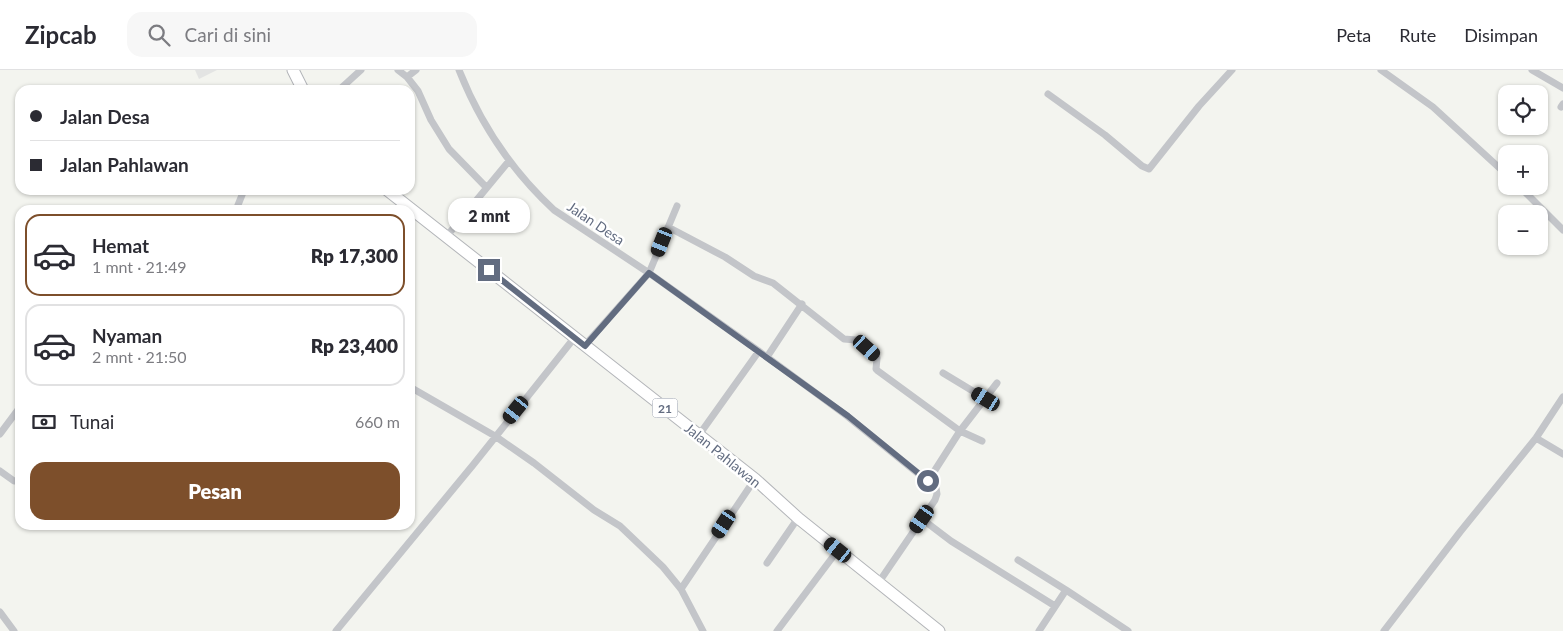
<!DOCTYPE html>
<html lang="id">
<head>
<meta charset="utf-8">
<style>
	body { margin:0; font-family:Lato,sans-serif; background:#f7f7f7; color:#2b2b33; height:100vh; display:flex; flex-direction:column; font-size:19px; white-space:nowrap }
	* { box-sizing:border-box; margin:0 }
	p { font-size:16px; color:#7c7c81 }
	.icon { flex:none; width:28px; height:28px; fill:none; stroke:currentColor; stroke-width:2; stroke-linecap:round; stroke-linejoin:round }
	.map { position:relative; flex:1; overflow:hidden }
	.sheet { position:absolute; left:15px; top:135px; width:400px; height:325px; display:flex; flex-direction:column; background:#fff; border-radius:15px; box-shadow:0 1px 4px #0004 }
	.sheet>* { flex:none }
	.top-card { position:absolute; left:15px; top:15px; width:400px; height:110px; border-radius:15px; box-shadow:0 1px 4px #0004; display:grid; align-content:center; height:110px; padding:0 15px; background:#fff }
	.controls { position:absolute; left:1498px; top:15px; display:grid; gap:10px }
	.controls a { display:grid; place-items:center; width:50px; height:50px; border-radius:10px; background:#fff; box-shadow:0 1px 4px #0004; font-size:25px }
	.end { position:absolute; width:22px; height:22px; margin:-11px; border:6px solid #626c80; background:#fff; box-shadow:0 0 0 2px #fff }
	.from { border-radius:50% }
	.bubble { position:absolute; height:35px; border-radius:15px; background:#fff; box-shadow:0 1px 4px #0004; font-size:16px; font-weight:800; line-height:35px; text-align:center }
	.car { position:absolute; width:15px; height:30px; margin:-15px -8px; border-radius:6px; box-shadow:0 0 4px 1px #0007; background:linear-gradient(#222 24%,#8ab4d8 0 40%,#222 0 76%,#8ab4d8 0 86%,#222 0) }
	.top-card b { display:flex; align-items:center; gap:18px; height:48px; font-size:19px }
	.top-card b+b { border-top:1px solid #e1e1e2 }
	.top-card i { width:12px; height:12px; background:#2b2b33 }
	ul { padding:9px 0 0; list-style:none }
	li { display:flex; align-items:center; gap:15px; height:82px; margin:0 10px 8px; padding:0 5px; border:2px solid #e1e1e2; border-radius:15px }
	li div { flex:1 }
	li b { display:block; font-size:19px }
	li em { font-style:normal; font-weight:800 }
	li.on { border-color:#7d4f2b }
	li>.icon { width:45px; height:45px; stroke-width:1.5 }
	.pay { display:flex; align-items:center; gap:12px; height:55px; padding:0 15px; font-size:19px }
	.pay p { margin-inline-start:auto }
	.primary-button { display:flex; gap:10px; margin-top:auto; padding:10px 15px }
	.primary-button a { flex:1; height:58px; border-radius:15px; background:#7d4f2b; color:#fff; font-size:20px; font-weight:800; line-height:58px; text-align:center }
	header { display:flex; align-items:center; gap:30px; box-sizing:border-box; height:70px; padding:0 25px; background:#fff; border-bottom:1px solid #e1e1e2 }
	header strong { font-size:24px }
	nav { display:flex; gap:28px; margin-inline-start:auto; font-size:18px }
	.search { width:350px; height:45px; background:#f7f7f7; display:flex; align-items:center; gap:12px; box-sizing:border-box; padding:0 18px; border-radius:15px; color:#7c7c81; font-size:19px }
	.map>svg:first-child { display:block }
	.built { fill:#e3e4e3 }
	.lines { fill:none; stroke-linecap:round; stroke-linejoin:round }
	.trunk-casing { stroke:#b3b5b9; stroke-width:13 }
	.minor { stroke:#c3c5c9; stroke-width:7 }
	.trunk { stroke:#fff; stroke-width:11 }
	.route { stroke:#626c80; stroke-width:6 }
	.labels { text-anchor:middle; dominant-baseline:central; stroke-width:5; stroke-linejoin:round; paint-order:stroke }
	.shield { fill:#fff; stroke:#9198a6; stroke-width:1 }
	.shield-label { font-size:12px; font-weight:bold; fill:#626c80 }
	.street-label { font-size:14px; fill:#626c80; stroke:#fff }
</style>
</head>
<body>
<header>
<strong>Zipcab</strong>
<div class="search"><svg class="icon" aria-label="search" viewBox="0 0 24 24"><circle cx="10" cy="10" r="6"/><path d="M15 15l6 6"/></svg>Cari di sini</div>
<nav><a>Peta</a><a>Rute</a><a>Disimpan</a></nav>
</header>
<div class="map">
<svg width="1563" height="561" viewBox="0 0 1563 561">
	<rect width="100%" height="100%" fill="#f3f4ef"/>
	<path class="built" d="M 195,0 L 217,0 L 199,9 Z"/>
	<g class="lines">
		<g class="trunk-casing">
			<path id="trunk" d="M 293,0 L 303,20
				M 387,120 L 755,409 L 798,448 L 939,561"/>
		</g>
		<path class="minor" d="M 398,0 L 407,7 L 416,0
			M 459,0 C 480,53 513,102 554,140 L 649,203 L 767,287 L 847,346 L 936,418 L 937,424 L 935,430 L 879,512
			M 1381,0 L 1433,37 L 1506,104
			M 1532,0 L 1563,18
			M 407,7 L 418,21 L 431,50 L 449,79 L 486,117
			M 339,20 L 361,0
			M 1048,24 L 1105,65 L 1142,96 L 1149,99 L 1199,36 L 1232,0
			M 1561,37 L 1563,34
			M 1519,116 L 1563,160
			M 236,140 L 244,120
			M 668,157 L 725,187 L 754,206 L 773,213 L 844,269 L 856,270 L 867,278 L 877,288 L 876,299 L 878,301 L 960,361 L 982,371
			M 446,167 L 509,91
			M 585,275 L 649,203 L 677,136
			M 767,287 L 802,234
			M 943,303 L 986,329
			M 410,317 L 495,366 L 534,393 L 594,440 L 620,456 L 663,497 L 681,519 L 703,561
			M 0,364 L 20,337
			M 699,365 L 759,281
			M 1536,368 L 1563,384
			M 0,401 L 14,411 L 20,411
			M 928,411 L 960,361 L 997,313
			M 922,449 L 951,471 L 1055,536
			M 1018,490 L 1066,520
			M 767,493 L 798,448
			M 681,519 L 755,409
			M 0,542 L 14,561
			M 336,561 L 473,395 L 575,267
			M 777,561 L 838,480
			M 1039,561 L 1066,520 L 1128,561
			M 1384,561 L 1460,462 L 1536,368 L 1563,327"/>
		<use href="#trunk" class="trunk"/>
	</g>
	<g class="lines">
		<path class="route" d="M 489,200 L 585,276 L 649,203 L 848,346 L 928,411"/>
	</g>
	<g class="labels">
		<rect class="shield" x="652.5" y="328.5" width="25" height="19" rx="4"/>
		<g class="shield-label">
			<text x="665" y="338">21</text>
		</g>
		<g class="street-label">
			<text transform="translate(596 153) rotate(34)">Jalan Desa</text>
			<text transform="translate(723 385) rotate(39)">Jalan Pahlawan</text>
		</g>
	</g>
</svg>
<div class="controls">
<a><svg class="icon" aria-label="locate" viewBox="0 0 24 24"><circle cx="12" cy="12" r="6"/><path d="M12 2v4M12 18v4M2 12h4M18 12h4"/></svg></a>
<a>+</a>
<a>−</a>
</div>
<i class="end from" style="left:928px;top:411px"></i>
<i class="end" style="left:489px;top:200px"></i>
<div class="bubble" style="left:448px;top:128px;width:82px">2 mnt</div>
<i class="car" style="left:662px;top:172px;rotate:202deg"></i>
<i class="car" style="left:867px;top:278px;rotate:132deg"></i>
<i class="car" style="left:986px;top:329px;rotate:301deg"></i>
<i class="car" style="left:516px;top:340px;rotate:219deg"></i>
<i class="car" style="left:922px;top:449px;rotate:215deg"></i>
<i class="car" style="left:724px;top:454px;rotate:213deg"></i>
<i class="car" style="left:838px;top:480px;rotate:309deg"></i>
<div class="top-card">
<b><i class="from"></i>Jalan Desa</b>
<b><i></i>Jalan Pahlawan</b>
</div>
<section class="sheet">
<ul>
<li class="on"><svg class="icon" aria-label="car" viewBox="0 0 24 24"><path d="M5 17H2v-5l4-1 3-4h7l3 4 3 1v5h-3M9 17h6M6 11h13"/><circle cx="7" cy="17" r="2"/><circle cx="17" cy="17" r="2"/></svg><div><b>Hemat</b><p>1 mnt · 21:49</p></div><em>Rp 17,300</em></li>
<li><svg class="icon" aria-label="car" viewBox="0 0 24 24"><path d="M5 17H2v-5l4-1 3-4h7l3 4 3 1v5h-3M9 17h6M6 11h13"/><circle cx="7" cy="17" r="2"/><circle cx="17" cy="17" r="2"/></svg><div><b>Nyaman</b><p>2 mnt · 21:50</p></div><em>Rp 23,400</em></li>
</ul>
<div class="pay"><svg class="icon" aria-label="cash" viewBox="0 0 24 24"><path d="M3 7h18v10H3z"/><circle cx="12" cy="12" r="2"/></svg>Tunai<p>660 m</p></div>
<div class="primary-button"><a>Pesan</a></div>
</section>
</div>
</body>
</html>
